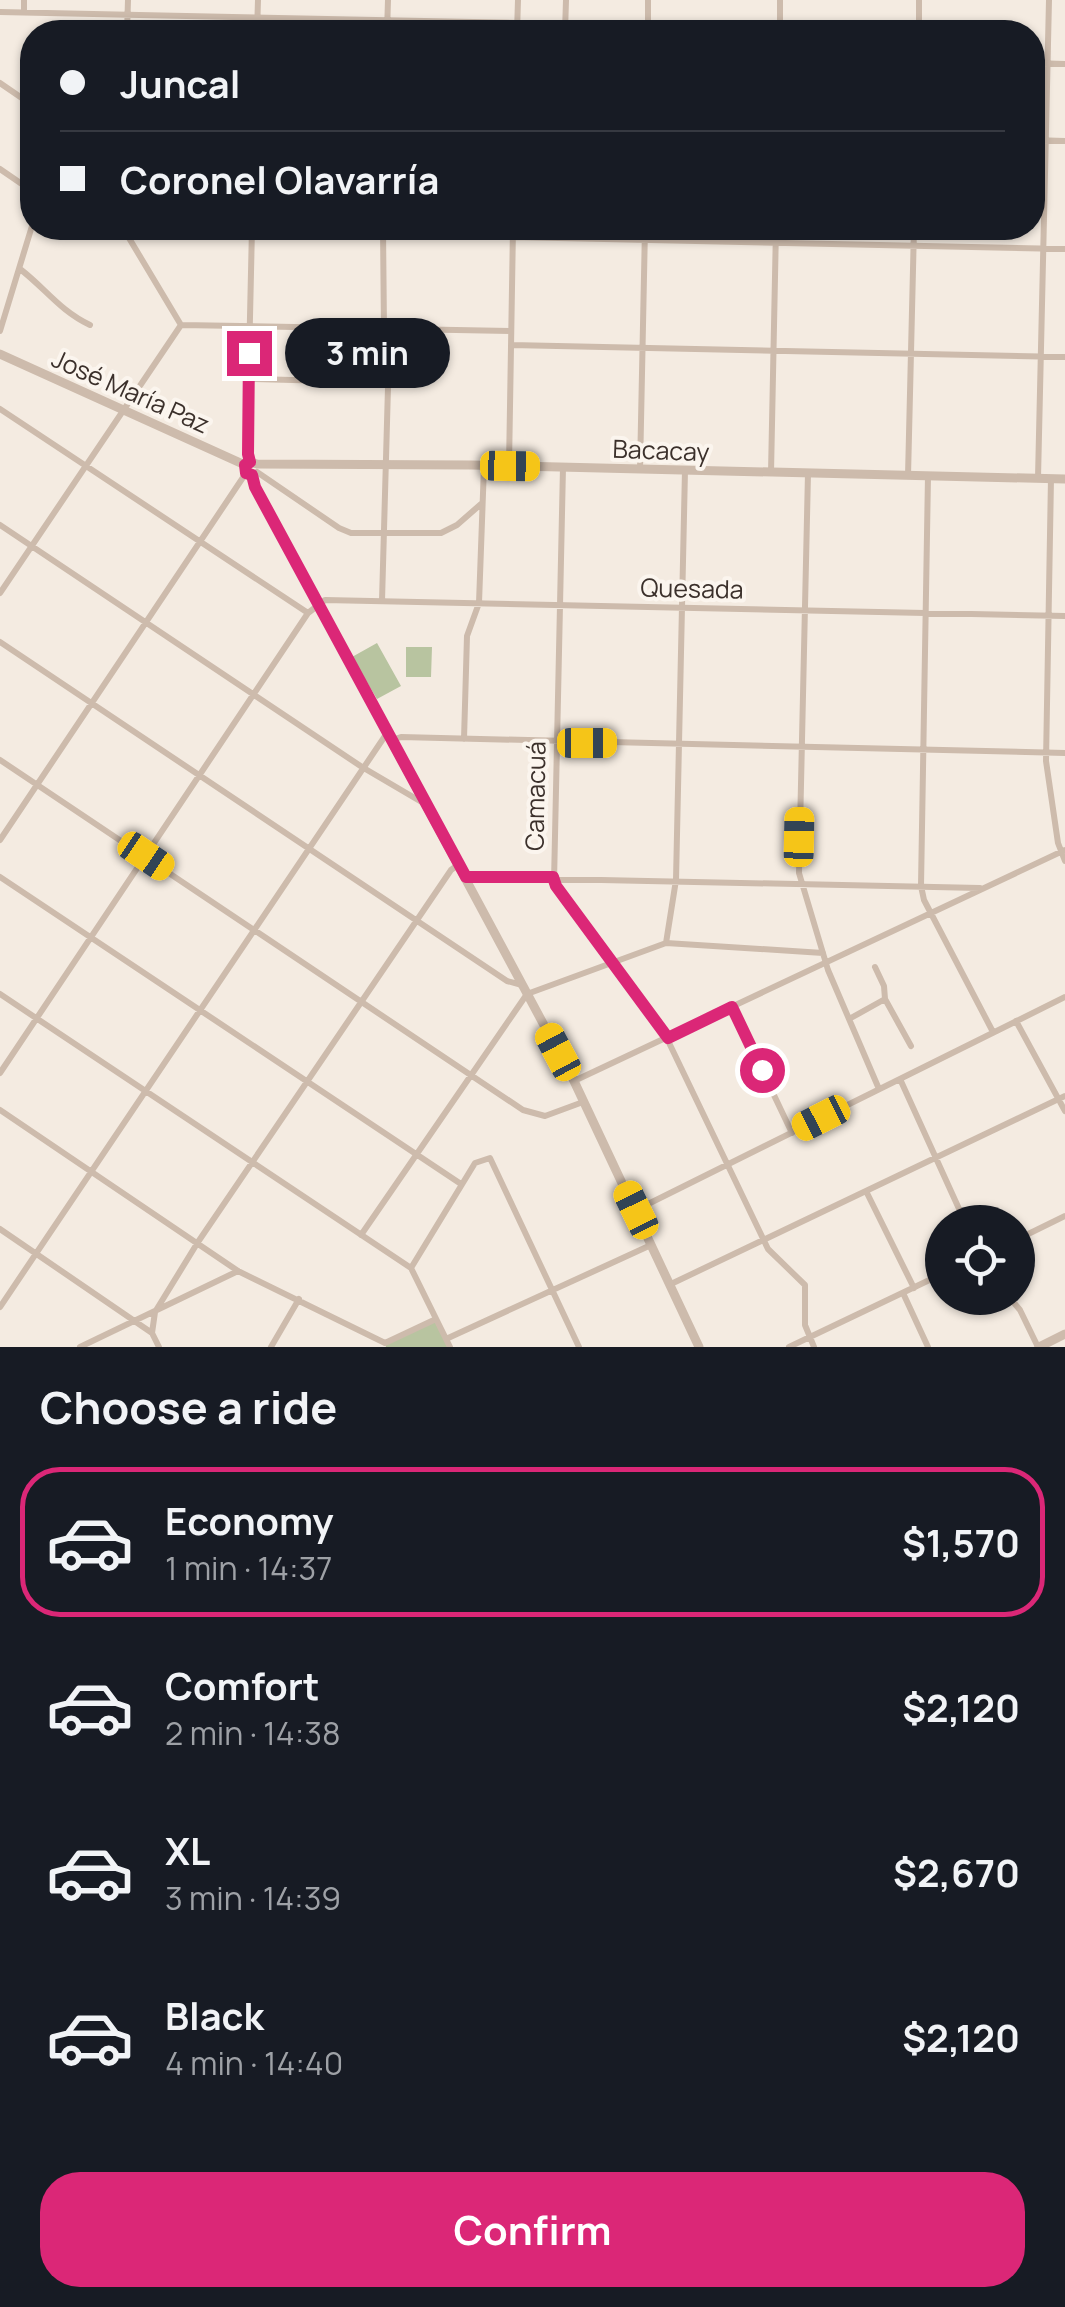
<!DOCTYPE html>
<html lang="en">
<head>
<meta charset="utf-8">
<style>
	body { margin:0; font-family:Manrope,sans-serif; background:#20242c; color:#f1f3f6; height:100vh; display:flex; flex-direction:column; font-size:38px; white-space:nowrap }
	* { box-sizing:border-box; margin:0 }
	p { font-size:32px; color:#9ea1a6 }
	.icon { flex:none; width:55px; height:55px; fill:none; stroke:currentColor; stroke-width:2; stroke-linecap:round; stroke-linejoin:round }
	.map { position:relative; height:1347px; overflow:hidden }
	.panel { display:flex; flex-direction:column; background:#171b24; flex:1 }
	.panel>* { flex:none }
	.banner { position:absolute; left:20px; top:20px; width:1025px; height:220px; border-radius:40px; box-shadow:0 2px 8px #0004; display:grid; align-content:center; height:220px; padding:0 40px; background:#171b24 }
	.tools { position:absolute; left:925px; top:1205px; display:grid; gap:20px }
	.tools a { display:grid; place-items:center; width:110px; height:110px; border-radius:50%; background:#171b24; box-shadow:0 2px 8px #0004; font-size:50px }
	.end { position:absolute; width:45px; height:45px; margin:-22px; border:12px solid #db2777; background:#fff; box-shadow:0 0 0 5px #fff }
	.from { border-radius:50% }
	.bubble { position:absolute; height:70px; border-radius:35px; background:#171b24; box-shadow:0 2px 8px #0004; font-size:32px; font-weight:700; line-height:70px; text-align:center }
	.car { position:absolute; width:30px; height:60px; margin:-30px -15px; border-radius:12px; box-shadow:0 0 8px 2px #0007; background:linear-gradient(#f5c518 24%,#345 0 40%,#f5c518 0 76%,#345 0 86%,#f5c518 0) }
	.banner b { display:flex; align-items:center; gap:35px; height:95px; font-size:38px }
	.banner b+b { border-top:2px solid #363941 }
	.banner i { width:25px; height:25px; background:#f1f3f6 }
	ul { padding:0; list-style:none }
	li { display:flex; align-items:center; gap:30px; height:150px; margin:0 20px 15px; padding:0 20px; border:5px solid transparent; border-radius:40px }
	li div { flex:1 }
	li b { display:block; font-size:38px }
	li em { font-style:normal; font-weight:700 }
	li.active { border-color:#db2777 }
	li>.icon { width:90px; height:90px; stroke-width:1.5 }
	h2 { padding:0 40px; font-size:45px; line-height:120px }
	.primary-button { display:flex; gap:20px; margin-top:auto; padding:20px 40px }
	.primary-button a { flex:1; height:115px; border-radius:40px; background:#db2777; color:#fff; font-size:40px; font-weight:700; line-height:115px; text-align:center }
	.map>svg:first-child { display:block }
	.green { fill:#b8c4a0 }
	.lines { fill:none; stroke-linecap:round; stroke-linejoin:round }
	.minor { stroke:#cdbbac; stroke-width:6 }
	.tertiary { stroke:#cdbbac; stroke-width:9 }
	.route { stroke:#db2777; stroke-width:12 }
	.labels { text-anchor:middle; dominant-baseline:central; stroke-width:8; stroke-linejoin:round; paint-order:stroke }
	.street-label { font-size:25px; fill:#3b302b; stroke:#fbf5ee }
</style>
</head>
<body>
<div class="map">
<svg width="1065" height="1347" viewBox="0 0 1065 1347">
	<rect width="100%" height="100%" fill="#f4ebe1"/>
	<path class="green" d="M 377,643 L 401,686 L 377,699 L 352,657 Z
		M 406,647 L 432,647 L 431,677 L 406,677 Z
		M 436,1319 L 450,1347 L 386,1347 L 385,1343 Z"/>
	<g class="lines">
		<path class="minor" d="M 780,0 L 780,32
			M 0,12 L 565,24
			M 24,12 L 24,0
			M 127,32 L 128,0
			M 257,32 L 258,0
			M 387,32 L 388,0
			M 517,32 L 518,0
			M 565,32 L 566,0
			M 648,32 L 648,0
			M 919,32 L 919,0
			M 1032,63 L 1065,64
			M 0,83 L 32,105
			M 1032,140 L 1065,141
			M 0,169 L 32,191
			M 123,228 L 181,325
			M 337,228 L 513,237 L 1065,249
			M 20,269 C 45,288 60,311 90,325
			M 181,325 L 511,331
			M 0,331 L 32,226
			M 511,345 L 1065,357
			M 249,379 L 330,381
			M 0,409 L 308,613
			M 250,462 L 247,450 L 252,228
			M 509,466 L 513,228
			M 563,467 L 554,882 L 660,1024 L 768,1249 L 805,1285 L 805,1325 L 814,1347
			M 640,470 L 645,228
			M 257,472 L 339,528 L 351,533 L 441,533 L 457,525 L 481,504
			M 771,473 L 776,228
			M 808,473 L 799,873 L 828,970 L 879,1089
			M 908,476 L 914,228
			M 928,476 L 921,886 L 924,900 L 993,1032
			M 1038,478 L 1049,0
			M 1051,478 L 1046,761 L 1058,843 L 1065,861
			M 0,525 L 362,767 L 425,804
			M 0,593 L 181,325
			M 382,601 L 388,387 L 395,351 L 392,338 L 384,330 L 383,229
			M 0,642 L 507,981 L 522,985
			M 464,739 L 467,636 L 479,603 L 484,466
			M 392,740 L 401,737 L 1065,753
			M 0,760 L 523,1110 L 545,1116 L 583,1102
			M 0,840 L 246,473
			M 0,877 L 461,1184
			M 466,877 L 980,888
			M 666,943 L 676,880 L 685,470
			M 875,967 L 884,986 L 885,999 L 911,1046
			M 0,994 L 411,1268 L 450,1347
			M 732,1007 L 792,1133
			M 849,1019 L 885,999
			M 1016,1021 L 1065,1111
			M 0,1073 L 308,613 L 325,600 L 1065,616
			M 900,1079 L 965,1222
			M 574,1081 L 1065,850
			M 0,1110 L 238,1271 L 385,1343
			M 866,1191 L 914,1288
			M 636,1210 L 1065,997
			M 0,1229 L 152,1333 L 159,1347
			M 361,1235 L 527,994 L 666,943 L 823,953
			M 1018,1239 L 1065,1216
			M 411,1268 L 475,1163 L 490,1158 L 579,1347
			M 671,1284 L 1065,1096
			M 903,1293 L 928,1347
			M 1010,1298 L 1020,1310 L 1038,1347
			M 0,1307 L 387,733
			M 152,1333 L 155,1312 L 198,1242 L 451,870 L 459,864
			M 446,1339 L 651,1245
			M 385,1343 L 436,1319
			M 80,1347 L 238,1271
			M 271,1347 L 299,1299
			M 789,1347 L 942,1274"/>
		<path class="tertiary" d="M 0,354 L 245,465
			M 245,465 L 250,462 L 257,464 L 472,465 L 1065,479
			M 252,475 L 255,487 L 574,1081 L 699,1347
			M 1039,1347 L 1065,1334"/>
	</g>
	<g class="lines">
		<path class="route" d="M 249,353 L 248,454 L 250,462 L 245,465 L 246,473 L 252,475 L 255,487 L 466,877 L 553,877 L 556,886 L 668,1038 L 732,1007 L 762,1070"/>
	</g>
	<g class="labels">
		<g class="street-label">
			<text transform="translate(131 391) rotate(24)">José María Paz</text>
			<text transform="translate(661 450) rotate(2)">Bacacay</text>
			<text transform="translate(692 588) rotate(1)">Quesada</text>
			<text transform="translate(535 796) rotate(-89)">Camacuá</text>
		</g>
	</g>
</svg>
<div class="tools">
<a><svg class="icon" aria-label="locate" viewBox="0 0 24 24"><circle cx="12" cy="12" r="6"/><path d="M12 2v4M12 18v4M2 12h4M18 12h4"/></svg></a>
</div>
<i class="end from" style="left:762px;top:1070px"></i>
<i class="end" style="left:249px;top:353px"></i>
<div class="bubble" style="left:285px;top:318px;width:165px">3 min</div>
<i class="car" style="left:510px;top:466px;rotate:91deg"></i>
<i class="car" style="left:587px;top:743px;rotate:90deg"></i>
<i class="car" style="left:799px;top:837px;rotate:1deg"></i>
<i class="car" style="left:146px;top:856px;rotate:124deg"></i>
<i class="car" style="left:558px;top:1052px;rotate:332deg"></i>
<i class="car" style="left:821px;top:1118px;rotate:243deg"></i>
<i class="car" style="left:636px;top:1210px;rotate:334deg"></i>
<div class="banner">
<b><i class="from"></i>Juncal</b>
<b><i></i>Coronel Olavarría</b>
</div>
</div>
<section class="panel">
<h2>Choose a ride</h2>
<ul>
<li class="active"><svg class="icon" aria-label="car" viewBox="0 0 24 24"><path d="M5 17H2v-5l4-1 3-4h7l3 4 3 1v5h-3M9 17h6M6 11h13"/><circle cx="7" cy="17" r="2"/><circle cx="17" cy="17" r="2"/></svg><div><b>Economy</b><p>1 min · 14:37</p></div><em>$1,570</em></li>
<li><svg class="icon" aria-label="car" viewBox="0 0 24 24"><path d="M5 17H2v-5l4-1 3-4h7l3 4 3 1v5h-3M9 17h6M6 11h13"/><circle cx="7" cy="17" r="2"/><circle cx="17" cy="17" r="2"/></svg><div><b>Comfort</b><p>2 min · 14:38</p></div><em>$2,120</em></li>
<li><svg class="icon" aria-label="car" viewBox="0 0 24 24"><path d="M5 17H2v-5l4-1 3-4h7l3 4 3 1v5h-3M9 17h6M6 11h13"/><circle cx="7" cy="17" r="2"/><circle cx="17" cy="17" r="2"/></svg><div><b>XL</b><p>3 min · 14:39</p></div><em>$2,670</em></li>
<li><svg class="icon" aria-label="car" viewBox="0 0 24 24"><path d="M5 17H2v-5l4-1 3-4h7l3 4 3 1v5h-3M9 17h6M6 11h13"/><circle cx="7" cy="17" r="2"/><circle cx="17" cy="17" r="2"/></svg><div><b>Black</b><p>4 min · 14:40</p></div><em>$2,120</em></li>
</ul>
<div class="primary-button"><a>Confirm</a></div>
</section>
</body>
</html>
